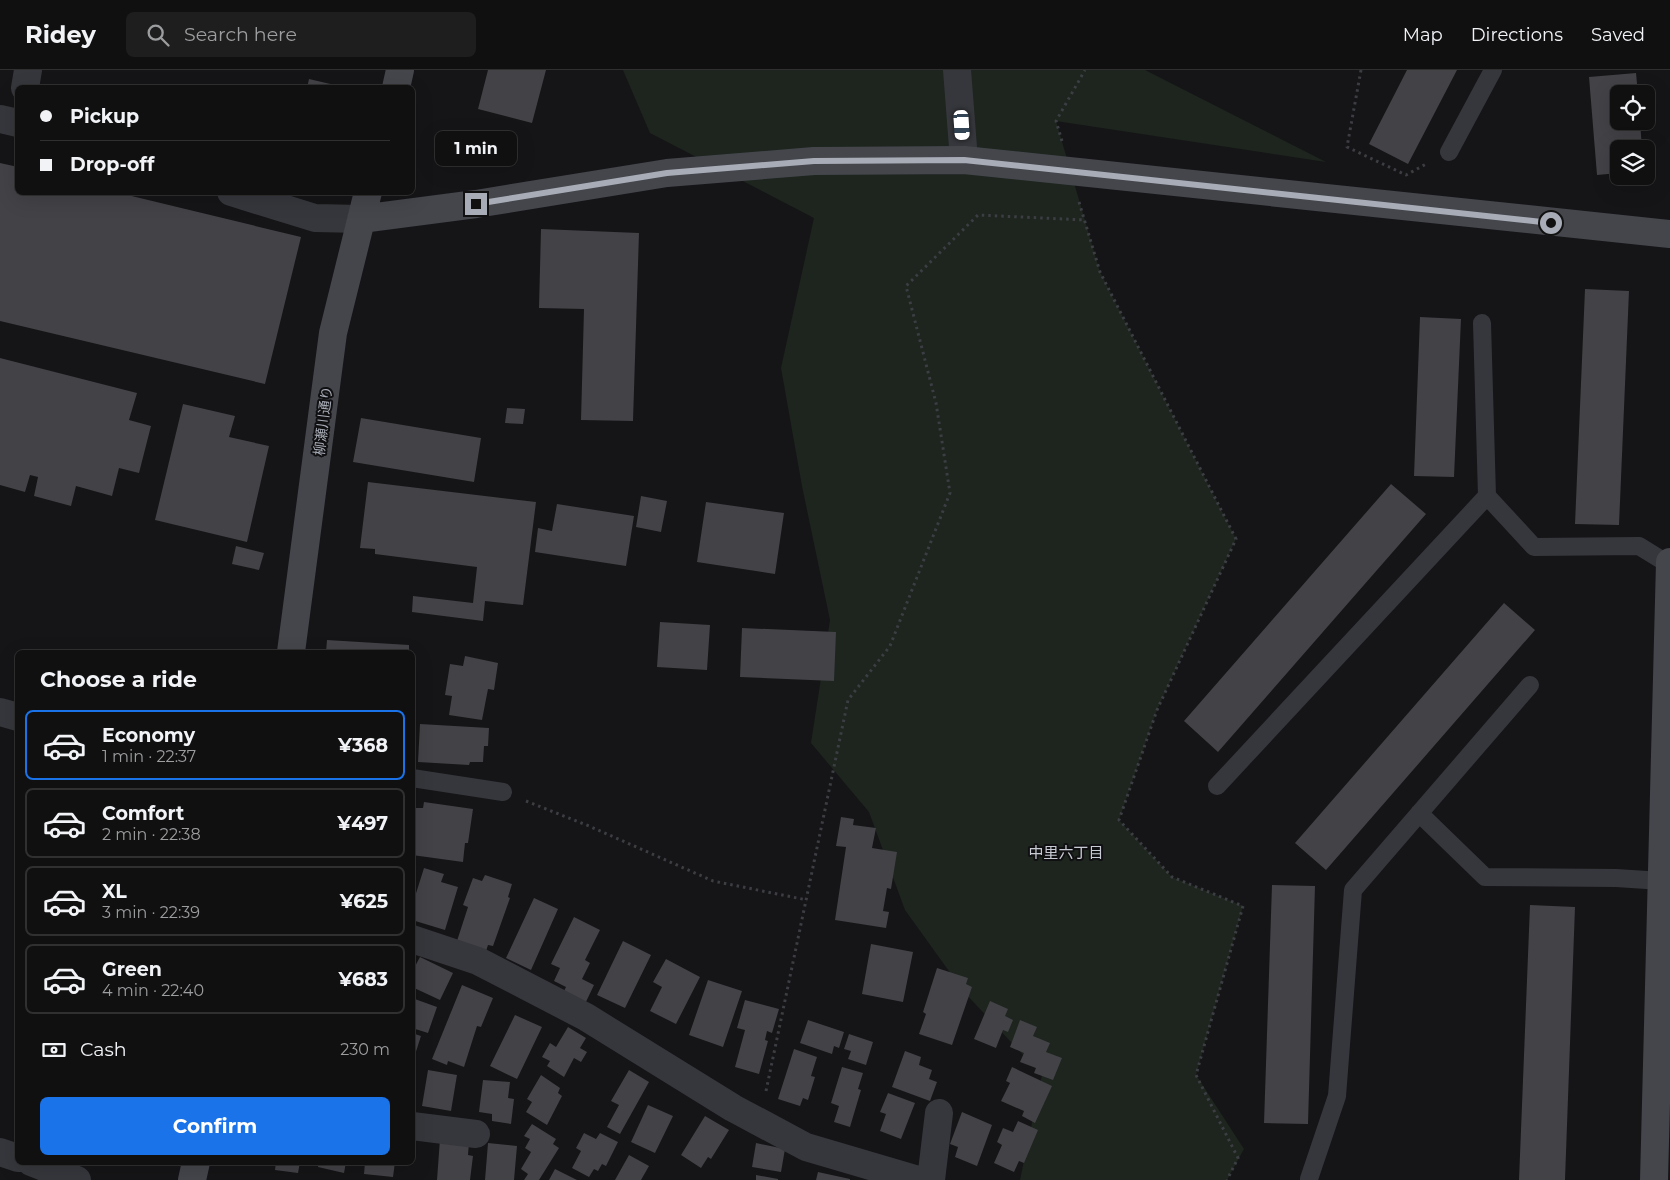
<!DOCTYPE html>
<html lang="en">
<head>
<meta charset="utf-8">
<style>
	body { margin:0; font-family:Montserrat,"Noto Sans JP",sans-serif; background:#1e1e1f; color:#f1f3f6; height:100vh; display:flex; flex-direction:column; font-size:19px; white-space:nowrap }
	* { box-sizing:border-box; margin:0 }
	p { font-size:16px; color:#9c9d9f }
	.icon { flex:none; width:28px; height:28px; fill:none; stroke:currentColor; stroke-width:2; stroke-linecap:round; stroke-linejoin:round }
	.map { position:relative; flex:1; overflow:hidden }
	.panel { position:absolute; left:15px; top:580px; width:400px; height:515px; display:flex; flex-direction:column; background:#101011; border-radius:8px; box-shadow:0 5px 20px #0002,0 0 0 1px #303031 }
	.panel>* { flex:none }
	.top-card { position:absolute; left:15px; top:15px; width:400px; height:110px; border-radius:8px; box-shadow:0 5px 20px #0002,0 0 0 1px #303031; display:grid; align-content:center; height:110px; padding:0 25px; background:#101011 }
	.controls { position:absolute; left:1610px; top:15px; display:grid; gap:10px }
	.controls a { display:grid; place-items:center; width:45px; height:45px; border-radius:8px; background:#101011; box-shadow:0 5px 20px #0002,0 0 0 1px #303031; font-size:25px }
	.end { position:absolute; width:22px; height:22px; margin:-11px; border:6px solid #a8acb6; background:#111; box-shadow:0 0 0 2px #111 }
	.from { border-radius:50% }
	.bubble { position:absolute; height:35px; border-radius:8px; background:#101011; box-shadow:0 5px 20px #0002,0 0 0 1px #303031; font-size:16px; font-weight:700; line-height:35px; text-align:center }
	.car { position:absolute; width:15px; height:30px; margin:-15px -8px; border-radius:6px; box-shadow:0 0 4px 1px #0007; background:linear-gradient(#fff 24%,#345 0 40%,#fff 0 76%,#345 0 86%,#fff 0) }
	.top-card b { display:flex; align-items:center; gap:18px; height:48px; font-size:19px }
	.top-card b+b { border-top:1px solid #303031 }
	.top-card i { width:12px; height:12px; background:#f1f3f6 }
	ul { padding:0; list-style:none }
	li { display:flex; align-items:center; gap:15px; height:70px; margin:0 10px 8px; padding:0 15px; border:2px solid #303031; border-radius:8px }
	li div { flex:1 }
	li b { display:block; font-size:19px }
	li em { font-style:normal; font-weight:700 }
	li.selected { border-color:#1a73e8 }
	li>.icon { width:45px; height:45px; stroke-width:1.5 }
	h2 { padding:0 25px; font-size:22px; line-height:60px }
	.pay { display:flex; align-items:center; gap:12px; height:55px; padding:0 25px; font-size:19px }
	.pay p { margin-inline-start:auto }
	.primary-button { display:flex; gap:10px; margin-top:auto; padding:10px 25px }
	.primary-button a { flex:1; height:58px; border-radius:8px; background:#1a73e8; color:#fff; font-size:20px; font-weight:700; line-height:58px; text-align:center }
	header { display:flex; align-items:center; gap:30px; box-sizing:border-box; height:70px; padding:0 25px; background:#101011; border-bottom:1px solid #303031 }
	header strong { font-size:24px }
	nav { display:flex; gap:28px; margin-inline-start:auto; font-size:18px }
	.search { width:350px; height:45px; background:#1e1e1f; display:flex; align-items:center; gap:12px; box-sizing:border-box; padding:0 18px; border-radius:8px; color:#9c9d9f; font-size:19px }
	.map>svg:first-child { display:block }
	.green { fill:#1d251e }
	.building { fill:#424247 }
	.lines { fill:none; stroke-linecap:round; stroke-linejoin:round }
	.path { stroke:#3c3e43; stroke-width:3; stroke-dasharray:2.5 4; stroke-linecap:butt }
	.lane { stroke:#36373c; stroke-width:18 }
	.street { stroke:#36373c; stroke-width:28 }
	.secondary { stroke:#44464c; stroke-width:28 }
	.route { stroke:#a8acb6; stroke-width:6 }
	.labels { text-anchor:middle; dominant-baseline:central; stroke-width:4; stroke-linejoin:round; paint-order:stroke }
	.street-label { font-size:14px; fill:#a8acb6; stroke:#101012 }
	.neighbourhood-label { font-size:15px; fill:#c8cbd3; stroke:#101012 }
</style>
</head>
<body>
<header>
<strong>Ridey</strong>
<div class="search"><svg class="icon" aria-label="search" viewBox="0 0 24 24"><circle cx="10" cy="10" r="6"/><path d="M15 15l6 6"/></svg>Search here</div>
<nav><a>Map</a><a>Directions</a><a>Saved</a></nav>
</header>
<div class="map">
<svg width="1670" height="1110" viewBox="0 0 1670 1110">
	<rect width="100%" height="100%" fill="#151517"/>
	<path class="green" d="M 623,0 L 1145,0 L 1326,92 L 1056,51 L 1100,202 L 1236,469 L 1157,640 L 1119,750 L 1172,807 L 1243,836 L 1196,1005 L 1244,1079 L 1227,1110 L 1020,1110 L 1042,1005 L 964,922 L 905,840 L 869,742 L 811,673 L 830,550 L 802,416 L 781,298 L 814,148 L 650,63 Z"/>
	<path class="building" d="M 488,0 L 546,0 L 532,53 L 478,39 Z
		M 1407,0 L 1457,0 L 1408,94 L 1369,74 Z
		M 1636,3 L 1638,24 L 1619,24 L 1619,51 L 1640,51 L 1642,79 L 1619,79 L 1619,103 L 1597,105 L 1589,7 Z
		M 309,9 L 339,16 L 307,18 Z
		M 0,93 L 18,97 L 18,122 L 115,122 L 301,167 L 265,314 L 0,251 Z
		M 541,159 L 639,163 L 633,351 L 581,350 L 584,239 L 539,238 Z
		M 1585,219 L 1629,221 L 1619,455 L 1575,454 Z
		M 1420,247 L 1461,249 L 1454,407 L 1414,406 Z
		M 0,288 L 137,323 L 129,350 L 151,356 L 139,403 L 119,398 L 112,426 L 76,416 L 71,436 L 34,426 L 38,407 L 30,405 L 25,422 L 0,415 Z
		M 183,334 L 235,346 L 229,367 L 269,376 L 247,472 L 155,450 Z
		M 507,338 L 525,339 L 523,354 L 505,353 Z
		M 361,348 L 481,368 L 474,412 L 353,392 Z
		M 368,412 L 536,432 L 523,535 L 485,531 L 483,551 L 412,542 L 413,526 L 473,533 L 477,497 L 375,484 L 375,479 L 360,478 Z
		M 1391,414 L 1426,444 L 1218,682 L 1184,651 Z
		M 641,426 L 667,431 L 661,462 L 636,457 Z
		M 706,432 L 784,443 L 775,504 L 697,492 Z
		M 557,434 L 634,446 L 626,496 L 535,482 L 538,458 L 552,461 Z
		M 236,476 L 264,483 L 259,500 L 232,494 Z
		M 1504,533 L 1535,560 L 1326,800 L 1295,773 Z
		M 660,552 L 710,555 L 707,600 L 657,597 Z
		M 742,558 L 836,562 L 834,611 L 740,607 Z
		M 327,570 L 409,575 L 409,582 L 326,582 Z
		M 465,586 L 498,593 L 494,620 L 488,619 L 482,650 L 449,645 L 452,626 L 445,625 L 450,594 L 463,596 Z
		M 420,654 L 489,658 L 488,676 L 484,676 L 483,692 L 470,692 L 469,695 L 418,692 Z
		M 424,732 L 473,739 L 468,773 L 465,773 L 463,792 L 412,785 L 412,759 L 416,738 L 423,738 Z
		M 841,747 L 854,749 L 853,755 L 876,758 L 872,778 L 897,782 L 891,819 L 887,818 L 883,841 L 889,842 L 886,858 L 835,850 L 846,777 L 836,776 Z
		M 424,798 L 444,804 L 441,812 L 458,817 L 445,860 L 412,850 L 412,836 Z
		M 485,805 L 512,814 L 508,827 L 510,828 L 493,876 L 488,875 L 485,884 L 456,874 L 468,837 L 463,835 L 473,808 L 482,811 Z
		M 1272,815 L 1315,816 L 1308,1054 L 1264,1053 Z
		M 534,828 L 558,839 L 531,900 L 506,888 Z
		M 1530,835 L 1575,837 L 1565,1110 L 1519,1110 Z
		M 574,847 L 600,860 L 585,890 L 590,893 L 582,909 L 594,915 L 584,936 L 562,925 L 566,917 L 554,911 L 560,898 L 551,894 Z
		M 623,871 L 651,885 L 625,938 L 597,925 Z
		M 871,874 L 913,882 L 903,932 L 862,924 Z
		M 420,887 L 453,903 L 440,930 L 412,917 L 412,902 Z
		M 666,889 L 700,907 L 676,954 L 650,941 L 662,917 L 653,912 Z
		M 937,898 L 968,908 L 966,914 L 972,917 L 952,975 L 919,964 L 926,944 L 923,942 Z
		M 708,910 L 742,921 L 723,977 L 689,965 Z
		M 462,915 L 493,928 L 481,957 L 477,956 L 464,997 L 448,991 L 447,995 L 432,989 Z
		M 412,928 L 437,937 L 428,963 L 412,958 Z
		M 745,930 L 779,939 L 772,963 L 767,961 L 765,970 L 768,971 L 759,1004 L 735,997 L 745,960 L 737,958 Z
		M 990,931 L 1008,939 L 1005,946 L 1013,950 L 1008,962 L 1003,960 L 996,978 L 974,969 Z
		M 515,945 L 542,957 L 517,1009 L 490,996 Z
		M 808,950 L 844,962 L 839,978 L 834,976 L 832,984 L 800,973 Z
		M 1020,950 L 1037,957 L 1033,966 L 1050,973 L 1046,982 L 1062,988 L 1053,1010 L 1034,1003 L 1036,998 L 1020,992 L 1024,983 L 1010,977 Z
		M 568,957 L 586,968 L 580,978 L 587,982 L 581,992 L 574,988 L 564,1007 L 547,996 L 550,991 L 542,987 L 550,973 L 556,977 Z
		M 412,963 L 421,966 L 413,991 L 412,991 Z
		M 849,964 L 873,972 L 866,995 L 848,989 L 851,981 L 844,979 Z
		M 794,979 L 817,987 L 811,1006 L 815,1007 L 808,1030 L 803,1028 L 800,1036 L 778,1029 Z
		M 905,981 L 921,987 L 919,995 L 932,1000 L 929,1009 L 937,1012 L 930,1031 L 892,1017 Z
		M 842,997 L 863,1003 L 858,1019 L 861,1020 L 850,1057 L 834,1052 L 839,1036 L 831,1033 Z
		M 1012,997 L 1052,1016 L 1035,1053 L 1022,1046 L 1024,1041 L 1001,1031 L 1010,1013 L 1006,1011 Z
		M 428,1000 L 457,1005 L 451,1041 L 422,1036 Z
		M 629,1000 L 649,1012 L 620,1064 L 607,1057 L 619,1035 L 611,1031 Z
		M 541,1005 L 560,1018 L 558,1023 L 562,1026 L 547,1055 L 526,1042 L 532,1032 L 527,1029 Z
		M 483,1010 L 510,1012 L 508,1028 L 514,1029 L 511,1054 L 492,1051 L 492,1044 L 479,1042 Z
		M 888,1023 L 915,1033 L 901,1069 L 880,1061 L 886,1044 L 880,1042 Z
		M 648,1035 L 673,1046 L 655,1083 L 631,1072 Z
		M 962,1042 L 992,1055 L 977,1096 L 955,1087 L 958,1077 L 950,1074 Z
		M 705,1046 L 729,1060 L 711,1089 L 708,1087 L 701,1098 L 681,1085 Z
		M 1018,1051 L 1038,1060 L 1024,1093 L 1019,1091 L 1014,1102 L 994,1093 L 1002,1075 L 997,1072 L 1003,1058 L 1013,1062 Z
		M 532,1054 L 556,1069 L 553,1074 L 559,1078 L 539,1110 L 524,1110 L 528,1104 L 521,1099 L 531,1082 L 525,1078 L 530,1069 L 524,1066 Z
		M 584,1063 L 596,1069 L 600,1063 L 618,1072 L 606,1096 L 602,1094 L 598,1101 L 594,1099 L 589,1107 L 572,1098 L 581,1081 L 576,1078 Z
		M 440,1069 L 469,1072 L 468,1085 L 473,1086 L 470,1110 L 437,1110 Z
		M 488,1073 L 517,1076 L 514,1110 L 485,1110 Z
		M 756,1073 L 785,1079 L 781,1102 L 752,1097 Z
		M 629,1085 L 649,1096 L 641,1110 L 615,1110 Z
		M 276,1092 L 300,1092 L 298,1103 L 275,1100 Z
		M 319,1092 L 346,1092 L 344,1103 L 318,1097 Z
		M 365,1092 L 395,1092 L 393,1107 L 364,1104 Z
		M 555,1099 L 577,1110 L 549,1110 Z
		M 818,1102 L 850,1109 L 850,1110 L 816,1110 Z
		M 756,1105 L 778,1109 L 778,1110 L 756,1110 Z"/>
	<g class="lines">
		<path class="path" d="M 1361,0 L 1347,77 L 1406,105 L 1428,93
			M 1062,71 L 1056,51 L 1085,0
			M 1079,132 L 1100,202 L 1236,469 L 1157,640 L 1119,750 L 1172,807 L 1243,836 L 1196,1005 L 1238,1088 L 1227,1110
			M 526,731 L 589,756 L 713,811 L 807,830
			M 766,1021 L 848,630 L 890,576 L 950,423 L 936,333 L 906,216 L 978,145 L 1085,150"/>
		<path class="lane" d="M 1449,82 L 1493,0
			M 1482,253 L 1487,426
			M 412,708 L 503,722
			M 1217,716 L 1487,426 L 1534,477 L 1639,476 L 1670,495
			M 1419,743 L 1485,807 L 1616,808 L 1662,811
			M 1309,1109 L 1337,1026 L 1353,820 L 1530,615"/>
		<path class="street" d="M 957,0 L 964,90
			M 25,18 L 28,0
			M 0,49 L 18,53
			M 231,122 L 315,148 L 361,149
			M 0,642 L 18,647
			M 412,869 L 478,891 L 586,947 L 733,1038 L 806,1077 L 918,1110
			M 412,1056 L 476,1064
			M 0,1082 L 18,1088
			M 31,1092 L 77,1110
			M 931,1110 L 939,1043"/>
		<path class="secondary" d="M 396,18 L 400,0
			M 361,149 L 476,134 L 667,103 L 814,91 L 964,90 L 1670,164
			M 291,582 L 333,263 L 368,122
			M 192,1110 L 196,1092
			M 1654,1110 L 1670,492"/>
	</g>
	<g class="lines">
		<path class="route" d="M 476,134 L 667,103 L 814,91 L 964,90 L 1551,153"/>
	</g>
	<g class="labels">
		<g class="street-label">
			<text transform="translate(323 351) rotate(-83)">柳瀬川通り</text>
		</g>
		<g class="neighbourhood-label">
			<text x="1066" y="782">中里六丁目</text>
		</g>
	</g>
</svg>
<div class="controls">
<a><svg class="icon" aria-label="locate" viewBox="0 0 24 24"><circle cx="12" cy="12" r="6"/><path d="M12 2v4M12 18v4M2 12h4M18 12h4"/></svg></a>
<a><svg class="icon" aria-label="layers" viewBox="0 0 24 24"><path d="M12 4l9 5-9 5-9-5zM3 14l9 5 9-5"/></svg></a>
</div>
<i class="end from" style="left:1551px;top:153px"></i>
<i class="end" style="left:476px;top:134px"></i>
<div class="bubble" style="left:435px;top:61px;width:82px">1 min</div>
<i class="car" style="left:962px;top:55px;rotate:176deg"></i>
<div class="top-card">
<b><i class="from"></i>Pickup</b>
<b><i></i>Drop-off</b>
</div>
<section class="panel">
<h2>Choose a ride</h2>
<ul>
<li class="selected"><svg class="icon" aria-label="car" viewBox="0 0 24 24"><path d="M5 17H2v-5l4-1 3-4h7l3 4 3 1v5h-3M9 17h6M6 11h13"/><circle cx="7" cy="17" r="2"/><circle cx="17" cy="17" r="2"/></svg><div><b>Economy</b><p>1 min · 22:37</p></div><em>¥368</em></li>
<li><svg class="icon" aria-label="car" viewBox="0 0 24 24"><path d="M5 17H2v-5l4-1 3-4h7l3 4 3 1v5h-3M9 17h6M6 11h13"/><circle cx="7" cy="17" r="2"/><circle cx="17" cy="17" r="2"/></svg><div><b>Comfort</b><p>2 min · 22:38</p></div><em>¥497</em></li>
<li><svg class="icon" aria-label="car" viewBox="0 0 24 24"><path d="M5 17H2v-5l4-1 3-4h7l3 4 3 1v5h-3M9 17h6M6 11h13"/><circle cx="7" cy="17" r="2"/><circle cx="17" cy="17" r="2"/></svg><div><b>XL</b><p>3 min · 22:39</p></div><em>¥625</em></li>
<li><svg class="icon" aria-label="car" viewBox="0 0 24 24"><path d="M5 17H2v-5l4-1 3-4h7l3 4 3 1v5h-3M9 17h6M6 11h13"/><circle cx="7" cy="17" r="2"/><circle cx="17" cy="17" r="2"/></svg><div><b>Green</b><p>4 min · 22:40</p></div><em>¥683</em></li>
</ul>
<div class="pay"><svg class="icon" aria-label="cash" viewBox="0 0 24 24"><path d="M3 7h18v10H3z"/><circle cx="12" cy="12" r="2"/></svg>Cash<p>230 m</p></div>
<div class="primary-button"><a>Confirm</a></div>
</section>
</div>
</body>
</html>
